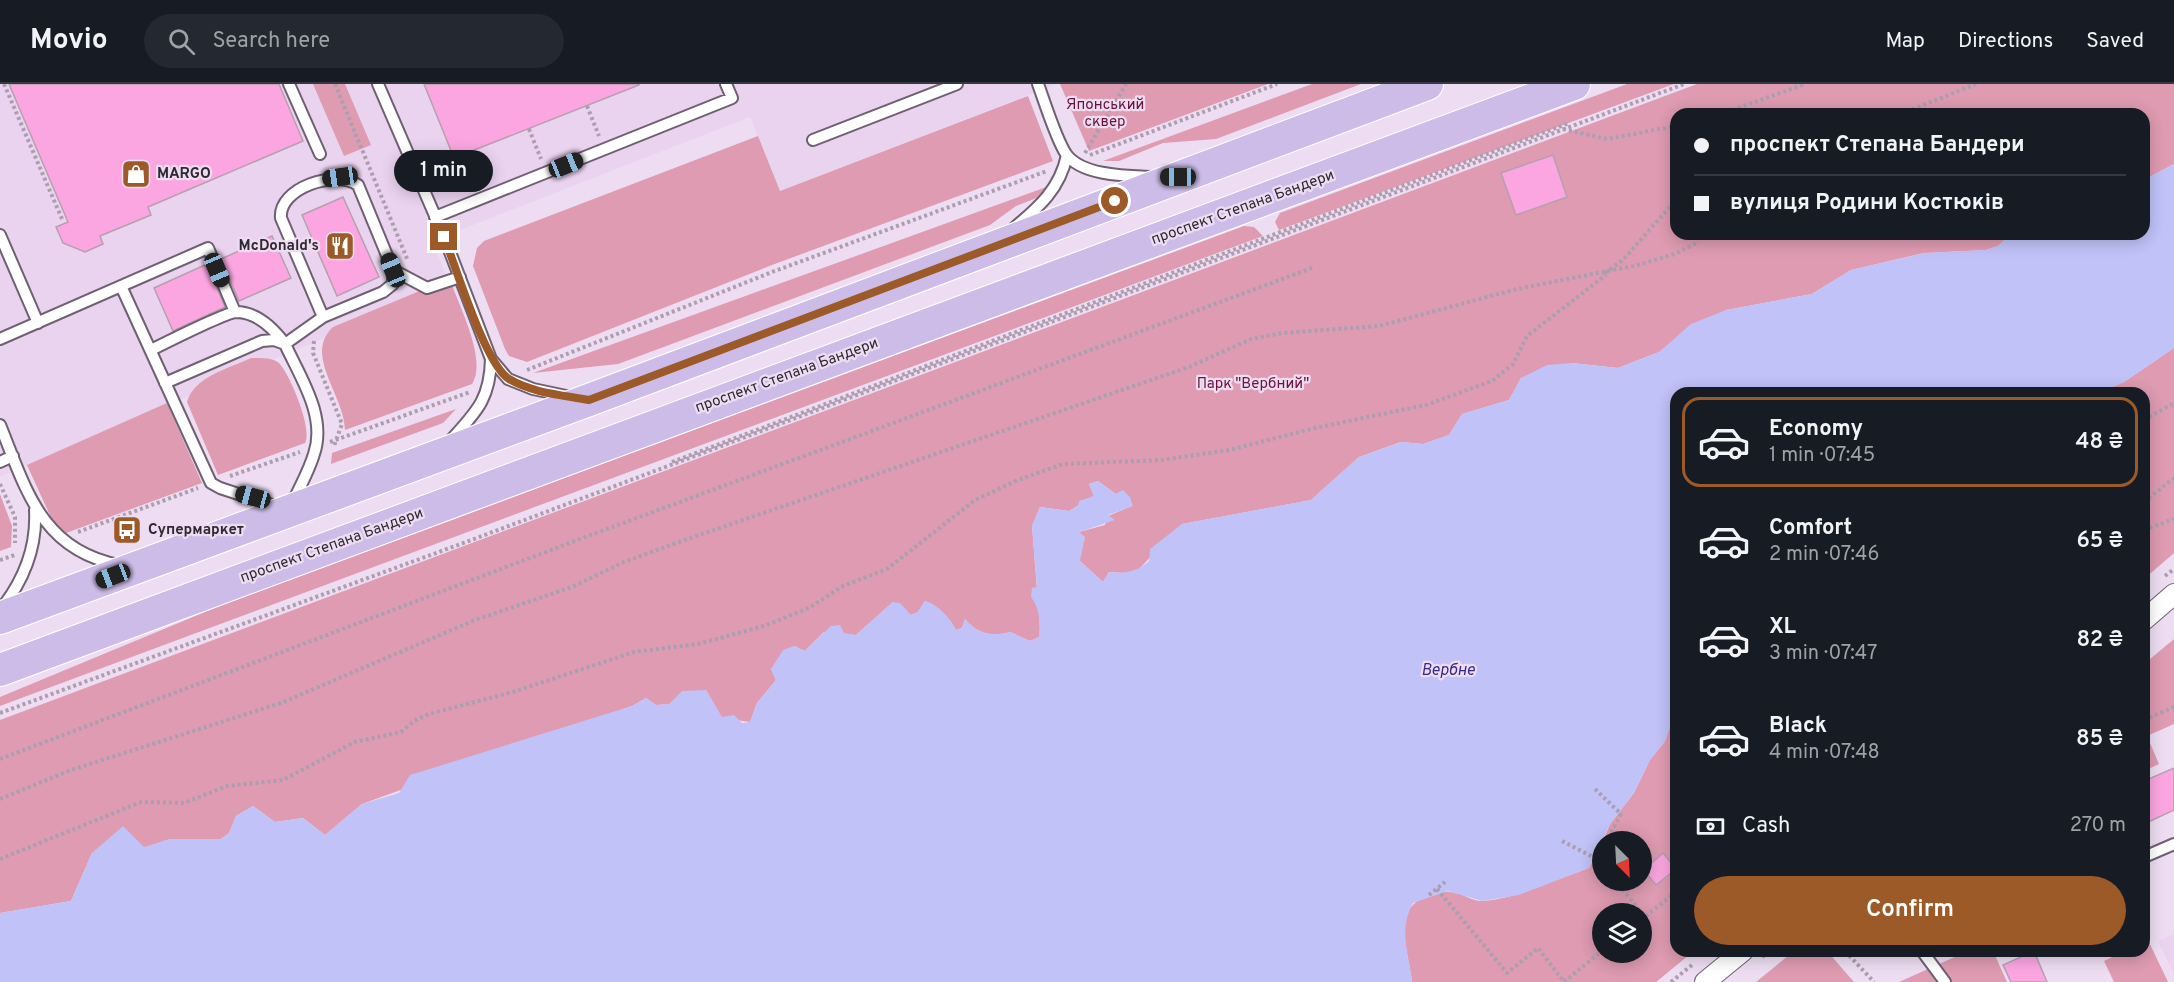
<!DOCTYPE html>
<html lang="en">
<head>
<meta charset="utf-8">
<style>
	body { margin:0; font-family:Overpass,sans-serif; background:#242831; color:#f1f3f6; height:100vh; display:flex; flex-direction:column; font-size:22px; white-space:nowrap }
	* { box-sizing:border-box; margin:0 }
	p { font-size:20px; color:#9ea1a6 }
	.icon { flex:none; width:33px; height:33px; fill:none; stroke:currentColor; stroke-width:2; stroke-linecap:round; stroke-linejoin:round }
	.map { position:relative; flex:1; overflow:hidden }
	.panel { position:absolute; left:1670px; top:303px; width:480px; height:570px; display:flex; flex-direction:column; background:#171b24; border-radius:18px; box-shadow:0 3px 15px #0003 }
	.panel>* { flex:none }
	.banner { position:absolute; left:1670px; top:24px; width:480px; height:132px; border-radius:18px; box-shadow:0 3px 15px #0003; display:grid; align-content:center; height:132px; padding:0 24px; background:#171b24 }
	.needle { width:39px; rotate:156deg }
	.buttons { position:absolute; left:1592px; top:747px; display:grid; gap:12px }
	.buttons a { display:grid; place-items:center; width:60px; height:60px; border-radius:50%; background:#171b24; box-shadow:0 3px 15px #0003; font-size:30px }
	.end { position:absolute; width:27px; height:27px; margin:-14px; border:8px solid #9c5a28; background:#fff; box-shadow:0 0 0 3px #fff }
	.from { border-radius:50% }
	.bubble { position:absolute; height:42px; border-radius:21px; background:#171b24; box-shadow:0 3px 15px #0003; font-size:20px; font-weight:600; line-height:42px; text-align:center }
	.car { position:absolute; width:18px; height:36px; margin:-18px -9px; border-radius:8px; box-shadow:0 0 4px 2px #0007; background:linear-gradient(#222 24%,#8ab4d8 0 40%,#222 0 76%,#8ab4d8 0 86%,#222 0) }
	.banner b { display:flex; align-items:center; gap:21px; height:57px; font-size:22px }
	.banner b+b { border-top:2px solid #363941 }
	.banner i { width:15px; height:15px; background:#f1f3f6 }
	ul { padding:10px 0 0; list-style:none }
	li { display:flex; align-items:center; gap:18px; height:90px; margin:0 12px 9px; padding:0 12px; border:3px solid transparent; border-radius:18px }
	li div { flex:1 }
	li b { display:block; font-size:22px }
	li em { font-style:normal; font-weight:600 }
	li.active { border-color:#9c5a28 }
	li>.icon { width:54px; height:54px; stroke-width:1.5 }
	.pay { display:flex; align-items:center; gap:15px; height:66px; padding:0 24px; font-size:22px }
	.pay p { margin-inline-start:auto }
	.button { display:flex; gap:12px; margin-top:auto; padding:12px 24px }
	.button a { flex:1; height:69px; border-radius:36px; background:#9c5a28; color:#fff; font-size:24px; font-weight:600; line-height:69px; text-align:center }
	header { display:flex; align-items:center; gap:36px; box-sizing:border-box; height:84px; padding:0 30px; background:#171b24; border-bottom:2px solid #363941 }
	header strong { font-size:28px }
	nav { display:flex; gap:33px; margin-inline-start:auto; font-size:21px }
	.search { width:420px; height:54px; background:#242831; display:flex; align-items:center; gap:15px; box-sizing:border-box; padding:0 21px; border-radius:33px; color:#9ea1a6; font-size:22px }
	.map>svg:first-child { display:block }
	.built { fill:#ead3ef }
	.green { fill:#de9bb1; fill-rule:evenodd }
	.water { fill:#c0c2f8 }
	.building { fill:#fba6e1; stroke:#b79faf; stroke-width:1.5 }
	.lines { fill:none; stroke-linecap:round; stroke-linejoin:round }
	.service-casing { stroke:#6f6072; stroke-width:14 }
	.minor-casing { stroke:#6f6072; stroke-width:22 }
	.primary-casing { stroke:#fff; stroke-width:34 }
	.path { stroke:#ac9eaf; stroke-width:4; stroke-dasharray:3 3; stroke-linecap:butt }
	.service { stroke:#fff; stroke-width:10 }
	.minor { stroke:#fff; stroke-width:20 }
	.primary { stroke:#cdbce8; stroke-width:32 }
	.route { stroke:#9c5a28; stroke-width:8 }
	.labels { text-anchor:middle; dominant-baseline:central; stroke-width:4.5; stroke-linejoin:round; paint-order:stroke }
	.park-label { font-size:15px; fill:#6a143c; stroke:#eeddf2 }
	.poi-label { font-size:15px; font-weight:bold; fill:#302931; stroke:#eeddf2; text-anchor:start }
	.street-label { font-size:15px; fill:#302931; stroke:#eeddf2 }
	.water-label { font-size:16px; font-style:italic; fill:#382a8c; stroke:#eeddf2 }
</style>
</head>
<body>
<header>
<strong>Movio</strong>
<div class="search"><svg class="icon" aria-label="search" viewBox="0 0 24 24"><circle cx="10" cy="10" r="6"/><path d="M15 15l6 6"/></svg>Search here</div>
<nav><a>Map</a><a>Directions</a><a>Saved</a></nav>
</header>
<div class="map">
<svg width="2174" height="898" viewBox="0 0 2174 898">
	<rect width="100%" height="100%" fill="#eeddf2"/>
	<path class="built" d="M 0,0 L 1057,0 L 780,107 L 750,33 L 432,157 L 450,200 L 0,393 Z
		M 2174,850 L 2174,890 L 2158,857 Z"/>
	<path class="green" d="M 313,0 L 345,0 L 371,61 L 344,72 Z
		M 1060,0 L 1268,0 L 1089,67 Z
		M 1312,0 L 1361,0 L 1216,55 L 1163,59 L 1119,77 L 1103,77 Z
		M 1627,0 L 1674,0 L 1279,146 L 1275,138 L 1280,129 Z
		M 1697,0 L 2174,0 L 2174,80 L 2144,96 L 2144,30 L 1676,30 L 1676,150 L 2011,150 L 1998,162 L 1986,166 L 1924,169 L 1851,186 L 1812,210 L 1726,226 L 1659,268 L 1618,284 L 1572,279 L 1521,294 L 1509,316 L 1462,330 L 1449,351 L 1423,360 L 1401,358 L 1359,373 L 1311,416 L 1182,440 L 1138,486 L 1124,489 L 1109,488 L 1103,498 L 1080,477 L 1079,448 L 1105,441 L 1108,432 L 1132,422 L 1098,397 L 1089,400 L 1094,412 L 1069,427 L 1040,423 L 1032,442 L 1040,544 L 1039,553 L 1030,557 L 1010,548 C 992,553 977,550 965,535 L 962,544 L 956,546 C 951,535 936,520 925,517 L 918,528 L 911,531 L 893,518 L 856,551 L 824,548 L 805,567 L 794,562 L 771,585 L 776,596 L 757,619 L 750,638 L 722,634 L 706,606 L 669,620 L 656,621 L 646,614 L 632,622 L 362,720 L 325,751 L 303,734 L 275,738 L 253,722 L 236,732 L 229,749 L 221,755 L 170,755 L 144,764 L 92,769 L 71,817 L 0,829 L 0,636 Z
		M 1028,12 L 1053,77 L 772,181 L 527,278 L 509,272 L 505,265 L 473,182 L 477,164 L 484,157 L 758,52 L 780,107 Z
		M 1052,101 L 1044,111 L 1016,122 L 990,141 L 618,280 L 533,289 Z
		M 1244,142 L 1254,143 L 1263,152 L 0,622 L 0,613 L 217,523 Z
		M 452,201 C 461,226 487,277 472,300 L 345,346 C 344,310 303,271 333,243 L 422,206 L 429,209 Z
		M 2174,264 L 2174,469 L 2144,495 L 2144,309 L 2097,309 L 2124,298 Z
		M 251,274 C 260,274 271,273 279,279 C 290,290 313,346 305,359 L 218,391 L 187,318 C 195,292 228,285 251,274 Z
		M 167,319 L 202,399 L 66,449 L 53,438 L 27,381 Z
		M 456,325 L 443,339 L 331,380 L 332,369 Z
		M 0,410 L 12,442 L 11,463 L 0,467 Z
		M 2174,555 L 2174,640 L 2147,652 L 2159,680 L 2144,687 L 2144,580 Z
		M 1675,637 L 1676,867 L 1694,867 L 1656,898 L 1412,898 C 1409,868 1389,822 1431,811 C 1437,810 1443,807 1449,808 C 1461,808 1472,818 1484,817 C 1520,814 1555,795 1589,784 L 1602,759 L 1602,796 L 1641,796 L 1641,758 L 1603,757 L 1610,740 L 1634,709 L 1650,676 L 1665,657 L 1671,640 ZM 1602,830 L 1641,830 L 1641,868 L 1602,868 Z
		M 2148,856 L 2168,898 L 2114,898 L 2104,877 L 2125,867 L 2144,867 L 2144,858 Z
		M 1794,867 L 1827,867 L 1854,898 L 1756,898 Z
		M 1968,867 L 1993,867 L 2007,898 L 1899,898 Z"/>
	<path class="water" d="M 2174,80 L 2174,264 L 2124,298 L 2097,309 L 1676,309 L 1675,637 L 1671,640 L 1665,657 L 1650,676 L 1634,709 L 1610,740 L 1589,784 L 1519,811 L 1482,817 L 1448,807 L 1413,819 C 1398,847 1409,869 1412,898 L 0,898 L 0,829 L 71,817 L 92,769 L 123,742 L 144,763 L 170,755 L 221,755 L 229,749 L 236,732 L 253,722 L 275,738 L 303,734 L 325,751 L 362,720 L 399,709 L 410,691 L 632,622 L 646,614 L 656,621 L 669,620 L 682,607 L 706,606 L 722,633 L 734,631 L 742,639 L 750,638 L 757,619 L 776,596 L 771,585 L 783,566 L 794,562 L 805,567 L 831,542 L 840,541 L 844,549 L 856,551 L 893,518 L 900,519 L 911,531 L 918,528 L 925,517 C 937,520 951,535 956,546 L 962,544 L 965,535 C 977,550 992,553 1010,548 L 1030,557 L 1039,553 C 1040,538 1040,525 1031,513 L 1032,504 L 1037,503 L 1032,442 L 1040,423 L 1069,427 L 1078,422 L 1079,417 L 1094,412 L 1089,400 L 1098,397 L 1115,410 L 1123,406 L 1130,413 L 1133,422 L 1108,431 L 1115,436 L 1079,448 L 1085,453 L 1080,477 L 1103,498 L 1109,488 C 1126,490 1136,488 1149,477 L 1150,465 L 1182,440 L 1311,416 L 1359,373 L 1402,358 L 1423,360 L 1449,351 L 1462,330 L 1509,316 L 1521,294 L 1547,281 L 1572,279 L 1618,284 L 1659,268 L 1691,240 L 1726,226 L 1812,210 L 1851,186 L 1925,169 L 1986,166 L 1998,162 L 2011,150 L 2144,150 L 2144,96 Z"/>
	<path class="building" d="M 9,0 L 279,0 L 303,57 L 148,123 L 151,131 L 100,152 L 103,160 L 85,168 L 63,159 L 56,143 L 68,138 Z
		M 424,0 L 639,0 L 639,1 L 454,74 Z
		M 1553,71 L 1567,113 L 1516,131 L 1501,89 Z
		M 343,113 L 379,193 L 337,212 L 302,131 Z
		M 272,152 L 291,194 L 239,217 L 221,175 Z
		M 207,180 L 225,223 L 173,247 L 154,204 Z
		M 2174,684 L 2174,726 L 2144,740 L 2144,697 Z
		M 1663,769 L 1676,785 L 1656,801 L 1644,786 Z
		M 2034,867 L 2047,898 L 2011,898 L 2003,881 Z"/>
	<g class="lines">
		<g class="service-casing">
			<path id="service" d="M 289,0 L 320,70
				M 378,0 L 445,155 L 491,275 L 508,295 L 533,305 L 571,313
				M 1038,0 C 1045,19 1056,55 1066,70 C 1082,92 1127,92 1151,93
				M 813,56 L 957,0
				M 435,133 L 732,14 L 726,0
				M 1014,144 C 1039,123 1060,105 1067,71
				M 0,151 L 38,239
				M 121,202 L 211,399 L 220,404 L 278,423
				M 323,233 L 281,134 C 278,104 336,85 358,101 L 393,186 L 427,204 L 460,193
				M 0,255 L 208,164 L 235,228
				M 151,266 C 165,259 225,229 236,228 C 257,228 274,245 285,260 L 323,233 L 383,208 L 393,200 L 393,186
				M 165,299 L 262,257 L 274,256 L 285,260 C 300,293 327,332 314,370 C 309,387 300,402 293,418
				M 0,341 C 26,405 41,466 119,481
				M 450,357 C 476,328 490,316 491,275
				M 0,378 L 13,372
				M 1,525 C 24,496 37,463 35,426
				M 2144,773 L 2174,760
				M 1922,867 L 1945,898"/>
		</g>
		<g class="minor-casing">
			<path id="minor" d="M 2144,536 L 2174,510
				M 1705,898 L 1743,867"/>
		</g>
		<g class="primary-casing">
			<path id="primary" d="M 0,534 L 589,316 L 1427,0
				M 0,586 L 1574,0"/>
		</g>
		<path class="path" d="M 4,0 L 62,135
			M 335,0 L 408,177
			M 587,22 L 599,52
			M 1721,30 L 1805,0
			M 1901,30 L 1976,0
			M 529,45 L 541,75
			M 1563,45 L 1607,55 L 1676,42
			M 1085,69 L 1126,0
			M 1090,71 L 1277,0
			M 1605,189 L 1623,176 L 1676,116
			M 314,257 L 313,269 L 342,340 L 334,362
			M 527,286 L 772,188 L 1047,87
			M 2144,336 L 2174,319
			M 330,358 L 470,308
			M 672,378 L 1569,39
			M 230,392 L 300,368
			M 0,400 L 15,433 L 15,459
			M 2144,418 L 2174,394
			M 2144,446 L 2174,435
			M 78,448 L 198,404
			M 0,476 L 15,471
			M 2165,492 L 2174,485
			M 0,629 L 466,458 L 1684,0
			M 2144,636 L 2174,623
			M 0,675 L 580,455 L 1312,184
			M 1595,705 L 1621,730 L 1606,758
			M 0,715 L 71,686 L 281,619 L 475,536 L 572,503 L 624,478 L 676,459 L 1189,283 L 1251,255 L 1283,249 L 1379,242 L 1517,205 L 1638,181 L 1674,170 L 1699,158
			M 1562,757 L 1597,775 L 1602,781
			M 0,775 L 141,718 L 184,719 L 227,702 L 283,696 L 355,658 L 401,648 L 414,637 L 429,630 L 513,608 L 634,568 L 698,560 L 764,542 L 809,524 L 843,502 L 887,485 L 975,416 L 1018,396 L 1063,380 L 1162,376 L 1229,366 L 1315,344 L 1426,321 L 1492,297 L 1513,280 L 1527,252 L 1606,191
			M 1597,775 L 1602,766
			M 1615,796 L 1645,833
			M 1437,805 L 1507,889 L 1538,864 L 1564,898
			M 1429,811 L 1445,798
			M 1641,836 L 1676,808
			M 1845,867 L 1874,898
			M 1762,873 L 1770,867
			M 1564,898 L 1602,867
			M 1671,898 L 1692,881"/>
		<use href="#service" class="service"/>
		<use href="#minor" class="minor"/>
		<use href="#primary" class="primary"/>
	</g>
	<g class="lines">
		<path class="route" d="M 444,153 C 456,183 485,280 509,295 C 532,309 563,311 589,316 L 1115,117"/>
	</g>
	<defs>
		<g id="shop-square" transform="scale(1.5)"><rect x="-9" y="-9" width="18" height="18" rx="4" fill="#9c5a28" stroke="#eeddf2"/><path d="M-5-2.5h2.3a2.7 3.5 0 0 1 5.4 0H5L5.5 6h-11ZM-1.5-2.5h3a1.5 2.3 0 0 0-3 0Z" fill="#fff"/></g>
		<g id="restaurant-square" transform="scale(1.5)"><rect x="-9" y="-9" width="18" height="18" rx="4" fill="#9c5a28" stroke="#eeddf2"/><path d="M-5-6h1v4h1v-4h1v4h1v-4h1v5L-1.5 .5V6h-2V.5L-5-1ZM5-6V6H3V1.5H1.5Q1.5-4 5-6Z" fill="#fff"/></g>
		<g id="bus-square" transform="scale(1.5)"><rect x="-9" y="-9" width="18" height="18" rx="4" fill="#9c5a28" stroke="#eeddf2"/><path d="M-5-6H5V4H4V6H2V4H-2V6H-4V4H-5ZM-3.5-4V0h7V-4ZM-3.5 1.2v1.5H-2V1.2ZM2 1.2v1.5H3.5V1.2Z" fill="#fff"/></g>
	</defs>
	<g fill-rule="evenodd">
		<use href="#shop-square" x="136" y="90"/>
		<use href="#restaurant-square" x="340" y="162"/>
		<use href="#bus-square" x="127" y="446"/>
	</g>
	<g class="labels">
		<g class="park-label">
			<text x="1105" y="21">Японський<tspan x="1105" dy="17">сквер</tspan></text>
			<text x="1253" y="300">Парк "Вербний"</text>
		</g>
		<g class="poi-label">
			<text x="157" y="90">MARGO</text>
			<text x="319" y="162" text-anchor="end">McDonald's</text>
			<text x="148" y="446">Супермаркет</text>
		</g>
		<g class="street-label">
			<text transform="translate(1243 124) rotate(-20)">проспект Степана Бандери</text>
			<text transform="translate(787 292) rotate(-20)">проспект Степана Бандери</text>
			<text transform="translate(332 462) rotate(-20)">проспект Степана Бандери</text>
		</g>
		<g class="water-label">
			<text x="1448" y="587">Вербне</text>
		</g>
	</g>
</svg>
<div class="buttons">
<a><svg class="needle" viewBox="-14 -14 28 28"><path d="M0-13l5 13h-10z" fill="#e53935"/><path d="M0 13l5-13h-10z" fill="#9ea1a6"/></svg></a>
<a><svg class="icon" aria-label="layers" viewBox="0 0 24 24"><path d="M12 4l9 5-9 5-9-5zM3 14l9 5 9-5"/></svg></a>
</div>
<i class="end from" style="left:1115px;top:117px"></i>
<i class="end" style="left:444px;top:153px"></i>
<div class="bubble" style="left:394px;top:66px;width:99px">1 min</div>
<i class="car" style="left:566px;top:81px;rotate:68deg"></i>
<i class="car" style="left:340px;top:93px;rotate:262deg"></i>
<i class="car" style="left:1178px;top:93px;rotate:270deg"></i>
<i class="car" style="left:217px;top:186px;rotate:157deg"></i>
<i class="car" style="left:393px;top:186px;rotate:338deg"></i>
<i class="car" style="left:253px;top:413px;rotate:285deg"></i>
<i class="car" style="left:113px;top:492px;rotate:249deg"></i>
<div class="banner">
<b><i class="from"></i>проспект Степана Бандери</b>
<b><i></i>вулиця Родини Костюків</b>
</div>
<section class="panel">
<ul>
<li class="active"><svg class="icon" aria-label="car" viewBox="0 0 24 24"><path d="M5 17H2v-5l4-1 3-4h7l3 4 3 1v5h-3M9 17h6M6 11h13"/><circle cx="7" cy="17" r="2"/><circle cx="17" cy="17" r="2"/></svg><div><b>Economy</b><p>1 min · 07:45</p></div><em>48 ₴</em></li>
<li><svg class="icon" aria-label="car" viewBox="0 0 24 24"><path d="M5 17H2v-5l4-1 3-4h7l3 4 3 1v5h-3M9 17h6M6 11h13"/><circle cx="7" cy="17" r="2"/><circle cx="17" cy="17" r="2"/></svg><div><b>Comfort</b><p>2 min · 07:46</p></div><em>65 ₴</em></li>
<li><svg class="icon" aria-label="car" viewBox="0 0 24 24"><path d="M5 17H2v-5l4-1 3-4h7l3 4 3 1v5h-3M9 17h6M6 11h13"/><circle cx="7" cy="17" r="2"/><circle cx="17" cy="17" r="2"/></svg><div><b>XL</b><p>3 min · 07:47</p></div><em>82 ₴</em></li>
<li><svg class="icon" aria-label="car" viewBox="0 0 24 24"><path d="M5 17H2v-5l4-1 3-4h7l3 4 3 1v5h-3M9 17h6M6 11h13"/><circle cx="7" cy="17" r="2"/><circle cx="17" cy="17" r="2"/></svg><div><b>Black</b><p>4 min · 07:48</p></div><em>85 ₴</em></li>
</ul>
<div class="pay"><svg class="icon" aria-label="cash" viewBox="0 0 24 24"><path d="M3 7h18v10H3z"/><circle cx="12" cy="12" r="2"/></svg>Cash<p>270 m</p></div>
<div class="button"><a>Confirm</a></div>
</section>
</div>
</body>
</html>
